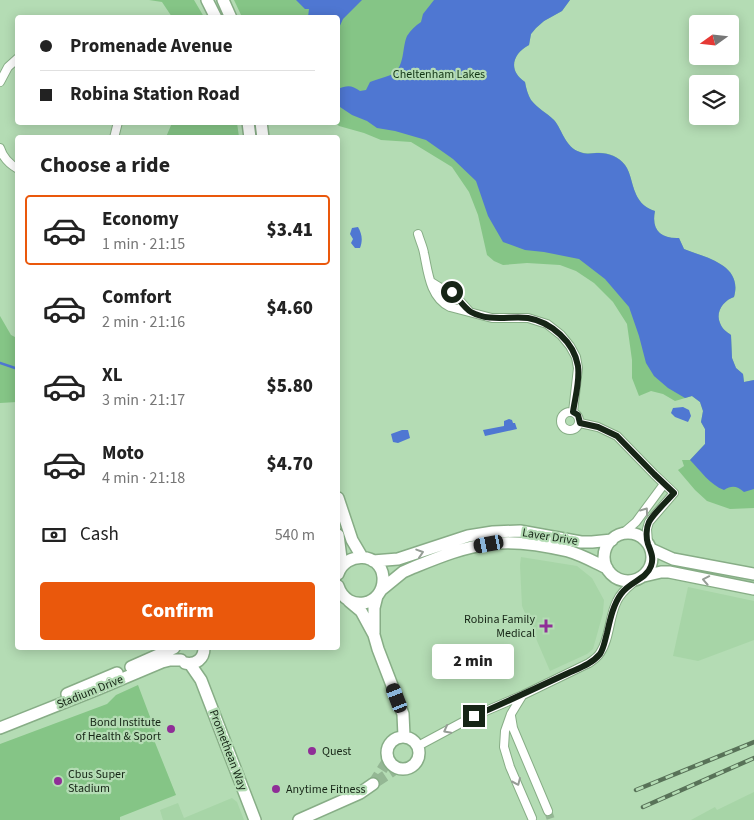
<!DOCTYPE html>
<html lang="en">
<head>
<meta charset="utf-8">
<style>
	body { margin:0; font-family:"Source Sans 3",sans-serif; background:#f6f6f6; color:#222; height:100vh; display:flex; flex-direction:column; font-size:19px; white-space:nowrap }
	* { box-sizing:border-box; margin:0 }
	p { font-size:16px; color:#767676 }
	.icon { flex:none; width:28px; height:28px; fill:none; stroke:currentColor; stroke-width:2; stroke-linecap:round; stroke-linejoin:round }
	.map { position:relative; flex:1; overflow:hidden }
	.sheet { position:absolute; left:15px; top:135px; width:325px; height:515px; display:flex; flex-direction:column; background:#fff; border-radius:5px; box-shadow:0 2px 12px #0003 }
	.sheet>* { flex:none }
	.guide { position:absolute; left:15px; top:15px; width:325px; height:110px; border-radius:5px; box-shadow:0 2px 12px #0003; display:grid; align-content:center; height:110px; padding:0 25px; background:#fff }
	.needle { width:32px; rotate:255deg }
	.buttons { position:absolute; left:689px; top:15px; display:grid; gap:10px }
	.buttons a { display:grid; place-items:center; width:50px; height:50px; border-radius:5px; background:#fff; box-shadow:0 2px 12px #0003; font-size:25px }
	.end { position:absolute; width:22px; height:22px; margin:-11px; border:6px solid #162516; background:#fff; box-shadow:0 0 0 2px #fff }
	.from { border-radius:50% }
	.bubble { position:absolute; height:35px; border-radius:5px; background:#fff; box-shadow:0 2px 12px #0003; font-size:16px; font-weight:800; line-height:35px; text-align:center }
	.car { position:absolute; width:15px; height:30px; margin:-15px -8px; border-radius:6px; box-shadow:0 0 4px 1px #0007; background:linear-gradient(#222 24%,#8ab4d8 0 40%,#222 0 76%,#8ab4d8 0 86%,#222 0) }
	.guide b { display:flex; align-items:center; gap:18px; height:48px; font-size:19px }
	.guide b+b { border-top:1px solid #e0e0e0 }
	.guide i { width:12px; height:12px; background:#222 }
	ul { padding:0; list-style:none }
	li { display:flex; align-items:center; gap:15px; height:70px; margin:0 10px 8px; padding:0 15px; border:2px solid transparent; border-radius:5px }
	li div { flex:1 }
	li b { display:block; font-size:19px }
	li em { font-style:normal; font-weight:800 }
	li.on { border-color:#ea580c }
	li>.icon { width:45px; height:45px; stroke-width:1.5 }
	h2 { padding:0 25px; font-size:22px; line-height:60px }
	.pay { display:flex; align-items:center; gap:12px; height:55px; padding:0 25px; font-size:19px }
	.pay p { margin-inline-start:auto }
	.cta { display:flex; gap:10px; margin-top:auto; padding:10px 25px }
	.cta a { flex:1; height:58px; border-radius:5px; background:#ea580c; color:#fff; font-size:20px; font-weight:800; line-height:58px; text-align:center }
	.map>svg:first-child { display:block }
	.built { fill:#a7d5a7 }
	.green { fill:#85c586 }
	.water { fill:#4f77d2 }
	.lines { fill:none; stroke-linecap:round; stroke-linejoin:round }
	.stream { stroke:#4f77d2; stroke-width:2.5 }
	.street-tunnel { stroke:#94b794; stroke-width:8; stroke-dasharray:8 4; stroke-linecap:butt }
	.secondary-tunnel { stroke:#94b794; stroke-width:11; stroke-dasharray:11 5.5; stroke-linecap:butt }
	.street-casing { stroke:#87ad86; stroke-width:10 }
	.secondary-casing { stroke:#87ad86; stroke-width:14 }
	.street { stroke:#fff; stroke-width:8 }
	.secondary { stroke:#fff; stroke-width:11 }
	.rail-casing { stroke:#587258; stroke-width:4.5 }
	.rail { stroke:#b4dcb4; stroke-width:2.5; stroke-dasharray:8; stroke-linecap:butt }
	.oneway { stroke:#969d96 }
	.route { stroke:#162516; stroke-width:6 }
	.poi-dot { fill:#8f2e97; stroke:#b4dcb4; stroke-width:2 }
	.labels { text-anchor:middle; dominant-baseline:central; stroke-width:4.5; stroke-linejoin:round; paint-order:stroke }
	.park-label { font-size:12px; fill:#133615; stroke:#b4dcb4 }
	.street-label { font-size:12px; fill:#162516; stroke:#b4dcb4 }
	.poi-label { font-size:12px; fill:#162516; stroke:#b4dcb4; text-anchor:start }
</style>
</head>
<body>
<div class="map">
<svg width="754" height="820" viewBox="0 0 754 820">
	<rect width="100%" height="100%" fill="#b4dcb4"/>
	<path class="built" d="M 521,557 L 577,566 L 592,578 L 604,600 L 603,613 L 593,649 L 587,654 L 550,671 L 522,606 L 520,565 Z
		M 688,587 L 754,601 L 754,640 L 698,661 L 673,656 Z
		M 754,792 L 754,820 L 691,820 L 715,807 L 717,810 Z
		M 232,798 L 237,802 L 244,820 L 163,820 L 160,810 L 178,803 L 184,818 Z"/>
	<path class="green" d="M 149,0 L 194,0 L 204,17 L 172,17 L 162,2 Z
		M 234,0 L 570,0 L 562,11 L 544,21 L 536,28 L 531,34 L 529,45 C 512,54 508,71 525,82 C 526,88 528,95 531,100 C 537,108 547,113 554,120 C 563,131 565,147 580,152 C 585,154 590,153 595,153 C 607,152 618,156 625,165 C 628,169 630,175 631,179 C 635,194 639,206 655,211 C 651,230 661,239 679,238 L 684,249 C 707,258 743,265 734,297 C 724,300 715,312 720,323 C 722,329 727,332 731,335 L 732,358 L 736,368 L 743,374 L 744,382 L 754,380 L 754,508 L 730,509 L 707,501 L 695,490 L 678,470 L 684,466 L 682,460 L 690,460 L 705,444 L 705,429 L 701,422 L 703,411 L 700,402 L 692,396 L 675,401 L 663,394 L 651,391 L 639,396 L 632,378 L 632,360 L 627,324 L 613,302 L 594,283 L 576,271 L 560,265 L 527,263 L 503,265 L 494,261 L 487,255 L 478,215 L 469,192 L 452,167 L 411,142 L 381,140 L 364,133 L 339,126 L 336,123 L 338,122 L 338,18 L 242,17 Z
		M 172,123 L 237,123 L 239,137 L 166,137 Z
		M 0,316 L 11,335 L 17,338 L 17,402 L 0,403 Z
		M 138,685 L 158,738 L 154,740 L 176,795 L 120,817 L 120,820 L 0,820 L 0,744 L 107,704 L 116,695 Z"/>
	<path class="water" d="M 296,0 L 362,0 L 343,19 L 338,30 L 338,18 L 308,17 L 309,9 L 305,9 Z
		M 434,0 L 570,0 L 562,11 L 544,21 L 536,28 L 531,34 L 529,45 C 512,54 508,71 525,82 C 526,88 528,95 531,100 C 537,108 547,113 554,120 C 563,131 565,147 580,152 C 586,155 592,153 599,153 C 609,153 619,157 625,165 C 628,169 630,175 631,179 C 635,194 639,206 655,211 C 651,230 661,239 679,238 L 684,249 C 707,258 743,265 734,297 C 724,300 715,312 720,323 C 722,329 727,332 731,335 L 732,358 L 736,368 L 743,374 L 744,382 L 754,380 L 754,489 L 744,492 C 737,486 732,485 724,490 C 710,485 700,470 690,460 L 705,444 L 705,429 L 701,422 L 703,411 L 700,402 L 692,396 L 685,398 L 668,388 L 654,376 L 646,363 L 639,336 L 629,307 L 605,279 L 579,259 L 544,252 L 525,250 L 503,242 L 488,216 L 476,181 L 453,159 L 426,140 L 395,131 L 377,128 L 367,121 L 352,115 L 340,107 L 338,103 L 338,89 C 347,85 352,85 360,91 L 366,90 L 370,82 C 377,79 387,77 393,74 C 405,66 402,47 407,36 C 411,30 415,26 421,22 L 423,14 Z
		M 358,227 C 362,234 363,240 360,248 L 355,248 L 351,243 L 353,239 L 350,234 L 352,228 Z
		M 683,407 L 689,410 L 691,416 L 688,422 L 675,417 L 671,413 L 673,408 Z
		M 509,419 L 512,420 L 513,423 L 515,423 L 517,429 L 485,436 L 483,430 L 504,426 L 504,421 Z
		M 402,430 L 408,430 L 410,438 L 398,443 L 393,442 L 391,434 Z"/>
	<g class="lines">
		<path class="stream" d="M 0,363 L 18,369"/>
		<path class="street-tunnel" d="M 548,811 L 551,820"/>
		<path class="secondary-tunnel" d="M 376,782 L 397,768
			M 373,784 L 388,760"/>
		<g class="street-casing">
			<path id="street" d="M 0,82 L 8,67 L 18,58
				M 114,138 L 118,122
				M 0,148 C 3,158 9,164 18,169
				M 418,234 C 420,241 423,247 424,253 C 428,272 430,298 450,307 L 492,318 L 528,318 L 547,324 L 561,335 L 570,346 L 576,357 L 578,368 L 573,412
				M 431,282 L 439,287 L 452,292 L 469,311
				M561 421a9 9 0 1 1 18 0a9 9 0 1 1-18 0Z
				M 580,423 L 598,427 L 617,436 L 654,474 L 674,493 L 649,522 L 647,529 L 648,543
				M 622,534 L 636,522 L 664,484
				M 522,696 L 511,714 L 505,731 L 504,747 L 510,767 L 532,818
				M 511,716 L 513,728 L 548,811
				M 418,746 L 474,716 L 523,695 L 589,663 C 593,660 597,658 600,653 C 610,639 609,616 617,601 C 621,592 628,587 635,581"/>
		</g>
		<g class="secondary-casing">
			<path id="secondary" d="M 207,0 L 216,18
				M 223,0 L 231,18
				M 248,122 L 250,138
				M 261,122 L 263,138
				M 338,498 L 352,540 L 362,557
				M604 557a24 24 0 1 1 48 0a24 24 0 1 1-48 0Z
				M 338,535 L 342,566
				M 651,549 L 673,559 L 754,574
				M 373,561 L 398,559 L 468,536 L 493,532 L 520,531 L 581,542 L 592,542 L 612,540
				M 338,574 C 345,551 381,552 383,577 C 385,606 347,614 338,586
				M 644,576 L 661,572 L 669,572 L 754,589
				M 381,590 L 403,572 L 412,568 C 437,558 463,547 489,544 C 515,540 543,545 568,551 C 582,555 594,562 607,568
				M 349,601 L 361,611 L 374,635 L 378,649 L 403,714 L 404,736
				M 374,633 L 374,608 L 377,596
				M 185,663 C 196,665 204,659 204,648
				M 190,664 L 201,680 L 255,820
				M 131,667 L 174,648
				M 67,694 L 117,673
				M 0,728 L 98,689 L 162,662 L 170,660 L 181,660
				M387 753a16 16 0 1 1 32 0a16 16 0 1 1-32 0Z
				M 299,820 L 360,793 L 373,784"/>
		</g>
		<use href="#street" class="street"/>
		<use href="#secondary" class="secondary"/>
		<g class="rail-casing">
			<path id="rail" d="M 636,790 L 754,742
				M 643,807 L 754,758"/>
		</g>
		<use href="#rail" class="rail"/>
	</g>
	<defs><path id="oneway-chevron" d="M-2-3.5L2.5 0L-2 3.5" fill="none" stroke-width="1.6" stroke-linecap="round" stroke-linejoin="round" transform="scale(1.25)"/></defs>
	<g class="oneway">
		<use href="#oneway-chevron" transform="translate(645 511) rotate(-54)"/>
		<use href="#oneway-chevron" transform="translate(420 553) rotate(-18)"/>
		<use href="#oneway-chevron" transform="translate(706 580) rotate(-169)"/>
		<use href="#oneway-chevron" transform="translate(447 730) rotate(152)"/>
		<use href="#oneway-chevron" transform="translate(517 782) rotate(66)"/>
	</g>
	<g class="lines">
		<path class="route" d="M 452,292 C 458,298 464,308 471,312 C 489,322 509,316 528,318 C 551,322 574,342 578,366 C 580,381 575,398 573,412 L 578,415 L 580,423 L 598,427 L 617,436 L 654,474 L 674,493 C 667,501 653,514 649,522 C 646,528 646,538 648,544 C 651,552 654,558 651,566 C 646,580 630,581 621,594 C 613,605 610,620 607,633 C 605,640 604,648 600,654 C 591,665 576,669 564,675 C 534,689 504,703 474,716"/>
	</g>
	<g class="poi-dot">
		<path d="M543.5 618.5h5v5h5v5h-5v5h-5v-5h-5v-5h5z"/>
		<circle cx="171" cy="729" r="5"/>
		<circle cx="312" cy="751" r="5"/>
		<circle cx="58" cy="781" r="5"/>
		<circle cx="276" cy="789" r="5"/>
	</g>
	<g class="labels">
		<g class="park-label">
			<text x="439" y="74">Cheltenham Lakes</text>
		</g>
		<g class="street-label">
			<text transform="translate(550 537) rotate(9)">Laver Drive</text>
			<text transform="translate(90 692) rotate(-22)">Stadium Drive</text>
			<text transform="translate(228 750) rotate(69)">Promethean Way</text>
		</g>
		<g class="poi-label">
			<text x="535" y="619" text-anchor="end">Robina Family<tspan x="535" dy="14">Medical</tspan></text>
			<text x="161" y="722" text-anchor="end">Bond Institute<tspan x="161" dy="14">of Health &amp; Sport</tspan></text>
			<text x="322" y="751">Quest</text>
			<text x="68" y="774">Cbus Super<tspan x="68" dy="14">Stadium</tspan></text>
			<text x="286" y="789">Anytime Fitness</text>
		</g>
	</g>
</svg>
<div class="buttons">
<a><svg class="needle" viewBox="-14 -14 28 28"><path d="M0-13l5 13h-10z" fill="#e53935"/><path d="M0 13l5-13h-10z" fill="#767676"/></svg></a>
<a><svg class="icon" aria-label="layers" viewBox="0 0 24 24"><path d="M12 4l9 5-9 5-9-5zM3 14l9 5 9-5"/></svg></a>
</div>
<i class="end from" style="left:452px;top:292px"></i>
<i class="end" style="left:474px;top:716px"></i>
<div class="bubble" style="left:432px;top:644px;width:82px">2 min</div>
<i class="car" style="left:489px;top:544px;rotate:259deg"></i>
<i class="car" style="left:397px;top:698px;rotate:339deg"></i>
<div class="guide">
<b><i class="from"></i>Promenade Avenue</b>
<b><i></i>Robina Station Road</b>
</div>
<section class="sheet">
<h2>Choose a ride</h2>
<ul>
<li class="on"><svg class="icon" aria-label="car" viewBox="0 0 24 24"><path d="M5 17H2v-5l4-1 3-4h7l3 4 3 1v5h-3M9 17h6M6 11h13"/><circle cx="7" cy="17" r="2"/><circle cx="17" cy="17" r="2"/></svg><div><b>Economy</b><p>1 min · 21:15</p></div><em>$3.41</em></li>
<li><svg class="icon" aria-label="car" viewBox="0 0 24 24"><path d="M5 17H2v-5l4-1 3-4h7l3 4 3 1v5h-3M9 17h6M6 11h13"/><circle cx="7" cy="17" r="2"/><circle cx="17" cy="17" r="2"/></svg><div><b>Comfort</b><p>2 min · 21:16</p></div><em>$4.60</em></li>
<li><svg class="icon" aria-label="car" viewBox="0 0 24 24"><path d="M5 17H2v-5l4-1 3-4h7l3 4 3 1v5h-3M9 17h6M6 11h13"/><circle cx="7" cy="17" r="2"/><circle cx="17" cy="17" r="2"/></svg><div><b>XL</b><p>3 min · 21:17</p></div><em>$5.80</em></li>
<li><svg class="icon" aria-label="car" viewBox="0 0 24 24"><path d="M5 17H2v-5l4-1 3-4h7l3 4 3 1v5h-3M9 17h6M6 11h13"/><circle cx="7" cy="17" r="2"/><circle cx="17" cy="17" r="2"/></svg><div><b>Moto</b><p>4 min · 21:18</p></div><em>$4.70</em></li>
</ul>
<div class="pay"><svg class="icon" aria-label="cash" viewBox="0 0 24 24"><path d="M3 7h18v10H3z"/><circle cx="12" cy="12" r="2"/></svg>Cash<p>540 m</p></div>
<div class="cta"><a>Confirm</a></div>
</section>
</div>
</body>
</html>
